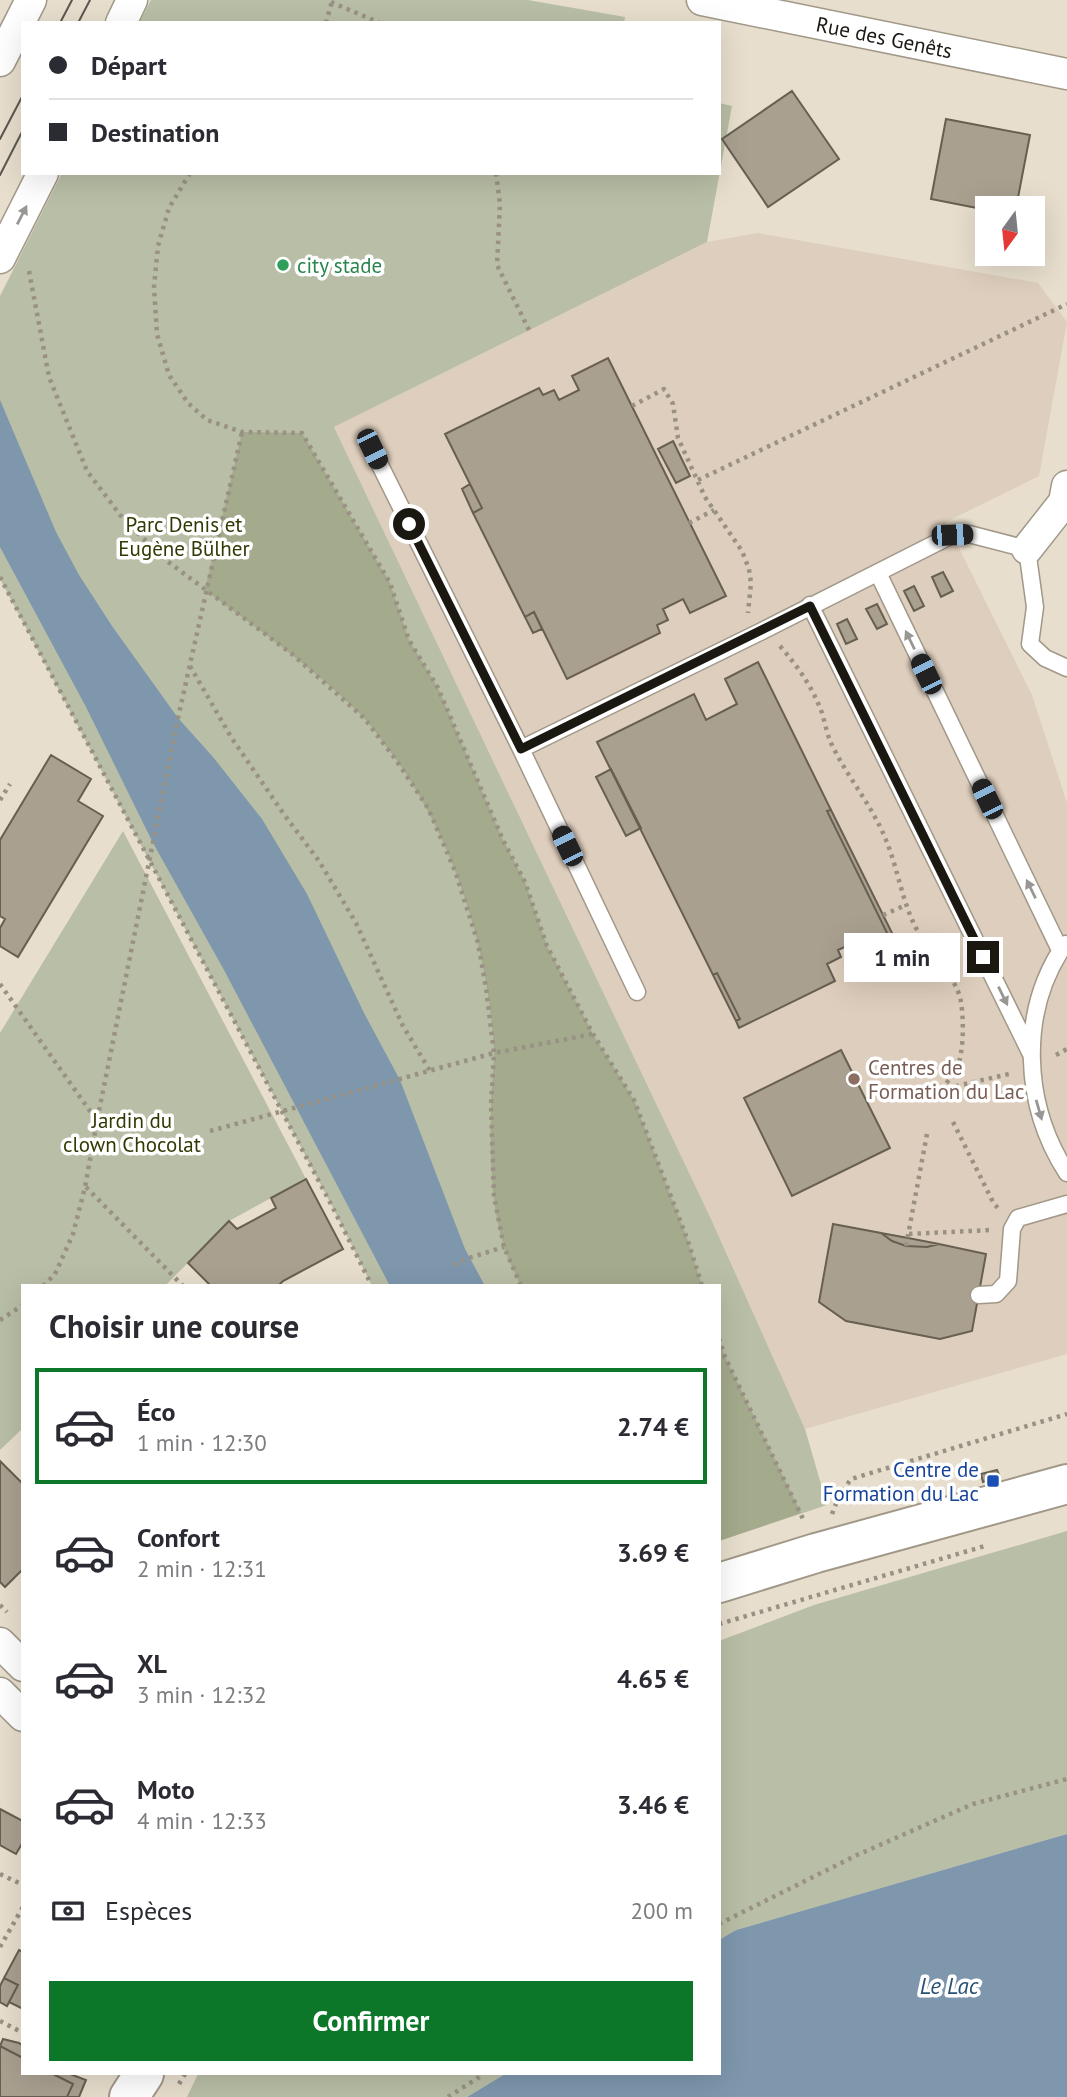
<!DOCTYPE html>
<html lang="fr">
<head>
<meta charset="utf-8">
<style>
	body { margin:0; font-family:"PT Sans",sans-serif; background:#f2f2f3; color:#2b2b33; height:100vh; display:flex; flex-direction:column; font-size:26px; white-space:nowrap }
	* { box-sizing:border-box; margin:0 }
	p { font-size:23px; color:#7c7c81 }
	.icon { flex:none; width:38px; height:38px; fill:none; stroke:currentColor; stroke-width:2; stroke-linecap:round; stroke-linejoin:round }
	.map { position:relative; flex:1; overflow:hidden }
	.drawer { position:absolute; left:21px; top:1284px; width:700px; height:791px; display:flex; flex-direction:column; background:#fff; border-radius:0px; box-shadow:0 7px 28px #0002 }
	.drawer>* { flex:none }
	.guide { position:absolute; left:21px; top:21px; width:700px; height:154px; border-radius:0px; box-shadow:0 7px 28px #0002; display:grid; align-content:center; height:154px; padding:0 28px; background:#fff }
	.needle { width:46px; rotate:195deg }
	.tools { position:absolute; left:975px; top:196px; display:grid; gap:14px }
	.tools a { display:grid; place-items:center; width:70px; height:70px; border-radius:0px; background:#fff; box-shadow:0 7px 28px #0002; font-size:35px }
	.end { position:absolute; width:32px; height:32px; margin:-16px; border:9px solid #1b1812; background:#fff; box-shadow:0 0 0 4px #fff }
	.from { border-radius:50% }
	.bubble { position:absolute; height:49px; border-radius:0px; background:#fff; box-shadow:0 7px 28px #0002; font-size:23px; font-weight:600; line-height:49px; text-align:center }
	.car { position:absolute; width:21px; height:42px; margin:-21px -10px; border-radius:9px; box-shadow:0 0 5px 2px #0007; background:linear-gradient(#222 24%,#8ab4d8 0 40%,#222 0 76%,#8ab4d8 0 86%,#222 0) }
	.guide b { display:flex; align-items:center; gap:24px; height:66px; font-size:26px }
	.guide b+b { border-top:2px solid #e1e1e2 }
	.guide i { width:18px; height:18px; background:#2b2b33 }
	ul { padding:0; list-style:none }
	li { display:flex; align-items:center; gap:21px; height:116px; margin:0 14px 10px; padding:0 14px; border:4px solid transparent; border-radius:0px }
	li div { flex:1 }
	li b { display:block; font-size:26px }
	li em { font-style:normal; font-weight:600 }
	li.on { border-color:#0c7629 }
	li>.icon { width:63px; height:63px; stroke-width:1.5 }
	h2 { padding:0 28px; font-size:32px; line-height:84px }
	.pay { display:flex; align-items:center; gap:18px; height:77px; padding:0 28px; font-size:26px }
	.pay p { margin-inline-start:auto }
	.primary-button { display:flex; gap:14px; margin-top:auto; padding:14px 28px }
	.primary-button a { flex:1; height:80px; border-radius:0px; background:#0c7629; color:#fff; font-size:28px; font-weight:600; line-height:80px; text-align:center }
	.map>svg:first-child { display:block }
	.education { fill:#decebd }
	.green { fill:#b9bea6 }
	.forest { fill:#a4aa8c }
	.water { fill:#7e97ad }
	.building { fill:#a9a090; stroke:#675f50; stroke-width:2 }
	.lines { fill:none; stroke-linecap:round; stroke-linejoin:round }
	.lane-casing { stroke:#a19888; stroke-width:19 }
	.street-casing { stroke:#a19888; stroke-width:33 }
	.secondary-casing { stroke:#a19888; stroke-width:42 }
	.path { stroke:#989184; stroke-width:4.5; stroke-dasharray:3.5 5; stroke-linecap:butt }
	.lane { stroke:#fff; stroke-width:16 }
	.street { stroke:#fff; stroke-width:30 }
	.secondary { stroke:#fff; stroke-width:38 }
	.tram { stroke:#5d584f; stroke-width:2 }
	.oneway { fill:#989794 }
	.route { stroke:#1b1812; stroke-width:9 }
	.leisure-dot { fill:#2e9e5b; stroke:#fff; stroke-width:2.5 }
	.education-dot { fill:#8d6e63; stroke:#fff; stroke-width:2.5 }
	.transit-dot { fill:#1a4fb4; stroke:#fff; stroke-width:2.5 }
	.labels { text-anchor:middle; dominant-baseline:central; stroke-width:7; stroke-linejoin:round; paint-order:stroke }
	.street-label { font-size:21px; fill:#1b1812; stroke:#fff }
	.leisure-label { font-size:21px; fill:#27864d; stroke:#fff; text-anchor:start }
	.park-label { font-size:21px; fill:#333903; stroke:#fff }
	.education-label { font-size:21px; fill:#785e54; stroke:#fff; text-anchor:start }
	.transit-label { font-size:21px; fill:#164399; stroke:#fff; text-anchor:end }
	.water-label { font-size:23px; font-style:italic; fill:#285172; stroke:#fff }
</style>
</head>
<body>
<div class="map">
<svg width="1067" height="2097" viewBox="0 0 1067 2097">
	<rect width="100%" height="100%" fill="#e7decd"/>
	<path class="education" d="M 758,233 L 1038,283 L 1067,322 L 1039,476 L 946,522 L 1032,695 L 1067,803 L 1067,1354 L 805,1429 L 334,427 L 707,242 Z"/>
	<path class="green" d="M 151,0 L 528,0 L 625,17 L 624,23 L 139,23 Z
		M 719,103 L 732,106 L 707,242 L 334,427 L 710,1217 L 805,1429 L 827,1505 L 719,1541 L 719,1286 L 372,1286 L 334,1210 L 0,579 L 0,296 L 62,173 L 719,173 Z
		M 123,831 L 306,1179 L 229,1221 L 165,1286 L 23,1286 L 23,1428 L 0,1450 L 0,1033 Z
		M 1067,1531 L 1067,1834 L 736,1930 L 719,1940 L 719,1641 L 814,1605 Z
		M 198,2074 L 505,2074 L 467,2097 L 187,2097 Z"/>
	<path class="forest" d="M 242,432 L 302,433 L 390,583 L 409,640 L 438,688 L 503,840 L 525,882 L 547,946 L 593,1034 L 634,1100 L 688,1241 L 702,1286 L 521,1286 C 515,1273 508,1260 504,1247 C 490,1202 490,1151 491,1105 C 491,1087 494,1069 494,1052 C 489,948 452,833 389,750 C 380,739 372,726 363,717 C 315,669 259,630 205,590 Z
		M 719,1338 L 725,1357 L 801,1513 L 719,1541 Z"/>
	<path class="water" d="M 0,400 L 56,532 L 79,575 L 112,626 L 178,718 L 213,757 L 262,819 L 307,894 L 364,1013 L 400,1080 L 465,1249 L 485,1286 L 390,1286 L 224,970 L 153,843 L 86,707 L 0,547 Z
		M 1067,1834 L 1067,2097 L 467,2097 L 505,2074 L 719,2074 L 719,1940 L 736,1930 Z"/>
	<path class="building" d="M 792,91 L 839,159 L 768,207 L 722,139 Z
		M 946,119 L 1030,135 L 1016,208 L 987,208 L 987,210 L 931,199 Z
		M 608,358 L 726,596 L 690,613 L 683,599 L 663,609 L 668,620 L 657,625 L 660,633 L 567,679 L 534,612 L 525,617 L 473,513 L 482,508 L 445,434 L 539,388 L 543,395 L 554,390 L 559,400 L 579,390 L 572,376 Z
		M 673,441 L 690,476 L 676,483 L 658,449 Z
		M 470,484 L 482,508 L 473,513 L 462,489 Z
		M 943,572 L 953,591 L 941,597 L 932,577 Z
		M 914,586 L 924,606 L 914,611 L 904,591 Z
		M 877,604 L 887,624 L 877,629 L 866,609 Z
		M 534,612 L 542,629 L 533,633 L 525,617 Z
		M 847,619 L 857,639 L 846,644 L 837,624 Z
		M 758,662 L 831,810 L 827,811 L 889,937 L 893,935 L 900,949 L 866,967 L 855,942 L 838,950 L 841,957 L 827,964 L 835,981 L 739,1028 L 736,1021 L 740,1019 L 717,973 L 713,975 L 597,742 L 694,694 L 706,720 L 737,704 L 725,679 Z
		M 51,755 L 91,779 L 78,801 L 103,816 L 18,957 L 0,946 L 0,928 L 5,919 L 0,916 L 0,840 Z
		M 611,769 L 641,828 L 626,836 L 596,777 Z
		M 831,810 L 893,935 L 889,937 L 827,811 Z
		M 717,973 L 740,1019 L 736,1021 L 713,975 Z
		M 841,1050 L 890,1148 L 792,1196 L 744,1098 Z
		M 306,1179 L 343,1249 L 283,1281 L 278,1286 L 211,1286 L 188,1263 L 229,1221 L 237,1229 L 276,1208 L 271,1198 Z
		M 833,1224 L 881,1233 L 892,1241 L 906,1246 L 927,1247 L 939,1244 L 986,1254 L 972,1331 L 940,1339 L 846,1321 L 819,1302 Z
		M 881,1233 L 908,1238 L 939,1244 L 927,1247 L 906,1246 L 892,1241 Z
		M 0,1461 L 23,1484 L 23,1569 L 5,1587 L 0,1582 Z
		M 997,1470 L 1000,1477 L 983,1482 L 981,1474 Z
		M 0,1809 L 23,1821 L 23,1842 L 16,1854 L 0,1845 Z
		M 19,1950 L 23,1952 L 23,2009 L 9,2002 L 18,1985 L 4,1978 Z
		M 4,1978 L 18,1985 L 7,2006 L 0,2002 L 0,1986 Z
		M 3,2039 L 19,2043 L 23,2046 L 23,2058 L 0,2046 Z
		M 0,2046 L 23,2058 L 23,2074 L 53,2074 L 73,2084 L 67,2097 L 0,2097 Z
		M 53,2074 L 70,2074 L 86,2080 L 79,2097 L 67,2097 L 73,2084 Z"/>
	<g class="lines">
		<g class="lane-casing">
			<path id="lane" d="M 372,449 L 521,749 L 637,992
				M 878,573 L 1060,950
				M 810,605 L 1031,1054
				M 521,749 L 760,632 L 952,535 L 969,534 L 1027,549 L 1035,607 L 1030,644 L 1045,658 L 1067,668
				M 1065,944 C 1018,1012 1023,1105 1067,1173
				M 979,1295 L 996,1294 L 1008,1281 L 1012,1229 L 1018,1218 L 1067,1204"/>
		</g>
		<g class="street-casing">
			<g id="street">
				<path id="s1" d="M 702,0 L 1067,74"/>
				<path d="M 121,23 L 132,0"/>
				<path d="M 0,61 L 31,0"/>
				<path d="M 0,258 L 43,173"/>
				<path d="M 1027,549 L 1064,502 L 1067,486"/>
				<path d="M 0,1643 L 23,1666"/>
				<path d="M 0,1693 L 23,1716"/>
			</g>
		</g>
		<g class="secondary-casing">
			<path id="secondary" d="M 719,1583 L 816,1553 L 1067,1484
				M 129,2097 L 144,2074"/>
		</g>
		<path class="path" d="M 331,2 L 380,23
			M 326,23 L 332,1
			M 190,173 L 169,208 L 158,246 L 154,287 L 157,334 L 169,375 L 188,403 L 207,420 L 242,432 L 302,433 L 390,583 L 409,640 L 438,688 L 503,840 L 525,882 L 547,946 L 593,1034 L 634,1100 L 688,1241 L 702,1286
			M 496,173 L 500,204 L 497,265 L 529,330
			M 29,271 L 49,377 L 87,471 L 124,520 L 167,561 L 292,654 L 364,718 L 396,760 L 428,808 L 455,871 L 478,943 L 486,988 L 494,1053 L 491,1105 L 494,1196 L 504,1247 L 521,1286
			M 632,406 L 664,389 L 673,404 L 678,438 L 705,497 L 742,551 L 749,569 L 751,583 L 748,613
			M 698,480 L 1067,304
			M 689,523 L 714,510
			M 0,577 L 334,1210 L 372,1286
			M 780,646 C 798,667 812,686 822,713 C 825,723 827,734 831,743 C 847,777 872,805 886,840 C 898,869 902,902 917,930 C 929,952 957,977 961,1002 C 964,1021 964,1053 956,1071 C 952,1078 944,1085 939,1091
			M 190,666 L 231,737 L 283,813 L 319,861 L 356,923 L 403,1026 L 430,1071
			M 0,800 L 10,784
			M 883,915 L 906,905
			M 0,984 L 97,1121 L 178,718 L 242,432
			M 1056,1055 L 1067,1049
			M 939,1090 L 1009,1074
			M 953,1122 L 994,1204 L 998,1208
			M 210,1131 L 494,1053 L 593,1034
			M 86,1187 L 183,1286
			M 909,1234 L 991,1230
			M 906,1246 L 927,1134
			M 454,1265 L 469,1258 L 504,1247
			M 43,1286 L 55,1274 L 73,1234 L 85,1187 L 97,1121
			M 0,1320 L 23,1305
			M 719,1338 L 725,1357 L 804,1521
			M 832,1514 L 839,1496 L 851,1479 L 1067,1414
			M 0,1605 L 7,1612
			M 719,1624 L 985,1546
			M 0,1874 L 23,1885
			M 719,1924 L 857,1855 L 973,1804 L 1067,1779
			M 0,1947 L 23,1907
			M 0,2021 L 23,2033
			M 179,2084 L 185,2074
			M 448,2097 L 484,2074"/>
		<use href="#lane" class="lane"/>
		<use href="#street" class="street"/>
		<use href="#secondary" class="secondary"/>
		<path class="tram" d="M 60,23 L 72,0
			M 78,23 L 90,0
			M 0,139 L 23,95
			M 0,175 L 23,130"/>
	</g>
	<defs><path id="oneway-solid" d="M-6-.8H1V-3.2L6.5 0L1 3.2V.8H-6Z" transform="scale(1.75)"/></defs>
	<g class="oneway">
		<use href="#oneway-solid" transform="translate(22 215) rotate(-63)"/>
		<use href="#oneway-solid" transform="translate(910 640) rotate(-116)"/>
		<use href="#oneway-solid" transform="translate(1031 889) rotate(-116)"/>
		<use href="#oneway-solid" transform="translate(1003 996) rotate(64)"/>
		<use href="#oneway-solid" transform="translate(1039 1110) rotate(74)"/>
	</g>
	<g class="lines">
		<path class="route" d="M 409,524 L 521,749 L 810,606 L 983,957"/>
	</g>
	<circle class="leisure-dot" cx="283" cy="265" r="7"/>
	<circle class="education-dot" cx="854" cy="1079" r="7"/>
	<rect class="transit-dot" x="986" y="1474" width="14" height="14" rx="3.5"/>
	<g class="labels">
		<g class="street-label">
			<text stroke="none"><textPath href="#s1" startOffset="186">Rue des Genêts</textPath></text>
		</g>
		<g class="leisure-label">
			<text x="297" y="265">city stade</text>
		</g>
		<g class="park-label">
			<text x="184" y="524">Parc Denis et<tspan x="184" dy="24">Eugène Bülher</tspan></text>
			<text x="132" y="1120">Jardin du<tspan x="132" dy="24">clown Chocolat</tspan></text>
		</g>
		<g class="education-label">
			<text x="868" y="1067">Centres de<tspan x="868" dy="24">Formation du Lac</tspan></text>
		</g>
		<g class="transit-label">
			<text x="979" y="1469">Centre de<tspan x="979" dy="24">Formation du Lac</tspan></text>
		</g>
		<g class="water-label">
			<text x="949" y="1985">Le Lac</text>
		</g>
	</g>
</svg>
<div class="tools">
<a><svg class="needle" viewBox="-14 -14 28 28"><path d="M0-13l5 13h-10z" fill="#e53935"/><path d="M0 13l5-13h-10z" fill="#7c7c81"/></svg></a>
</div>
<i class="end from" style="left:409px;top:524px"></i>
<i class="end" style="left:983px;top:957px"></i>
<div class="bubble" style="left:844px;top:933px;width:116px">1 min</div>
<i class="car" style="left:372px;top:449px;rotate:154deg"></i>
<i class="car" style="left:952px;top:535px;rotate:88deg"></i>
<i class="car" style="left:926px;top:674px;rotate:334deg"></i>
<i class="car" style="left:987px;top:799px;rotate:334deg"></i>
<i class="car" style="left:567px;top:846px;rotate:334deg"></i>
<div class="guide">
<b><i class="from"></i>Départ</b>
<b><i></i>Destination</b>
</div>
<section class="drawer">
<h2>Choisir une course</h2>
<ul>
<li class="on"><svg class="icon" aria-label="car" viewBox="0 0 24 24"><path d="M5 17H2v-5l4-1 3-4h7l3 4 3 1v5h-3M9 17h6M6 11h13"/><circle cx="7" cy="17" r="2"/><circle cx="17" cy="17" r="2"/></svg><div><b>Éco</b><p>1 min · 12:30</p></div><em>2.74 €</em></li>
<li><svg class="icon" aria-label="car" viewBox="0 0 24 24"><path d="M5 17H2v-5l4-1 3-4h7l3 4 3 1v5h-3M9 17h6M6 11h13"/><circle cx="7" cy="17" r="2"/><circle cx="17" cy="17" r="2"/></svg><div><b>Confort</b><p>2 min · 12:31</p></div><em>3.69 €</em></li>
<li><svg class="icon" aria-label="car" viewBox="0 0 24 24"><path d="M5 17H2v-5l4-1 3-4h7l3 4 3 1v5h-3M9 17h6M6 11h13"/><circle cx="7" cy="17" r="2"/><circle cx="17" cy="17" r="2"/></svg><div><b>XL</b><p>3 min · 12:32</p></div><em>4.65 €</em></li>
<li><svg class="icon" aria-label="car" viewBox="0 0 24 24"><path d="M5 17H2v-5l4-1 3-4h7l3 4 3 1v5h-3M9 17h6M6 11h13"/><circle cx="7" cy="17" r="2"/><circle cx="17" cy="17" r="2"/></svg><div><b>Moto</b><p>4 min · 12:33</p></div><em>3.46 €</em></li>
</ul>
<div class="pay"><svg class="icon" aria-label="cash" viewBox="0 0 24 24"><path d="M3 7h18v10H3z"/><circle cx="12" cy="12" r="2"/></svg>Espèces<p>200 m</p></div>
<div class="primary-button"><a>Confirmer</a></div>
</section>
</div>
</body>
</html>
